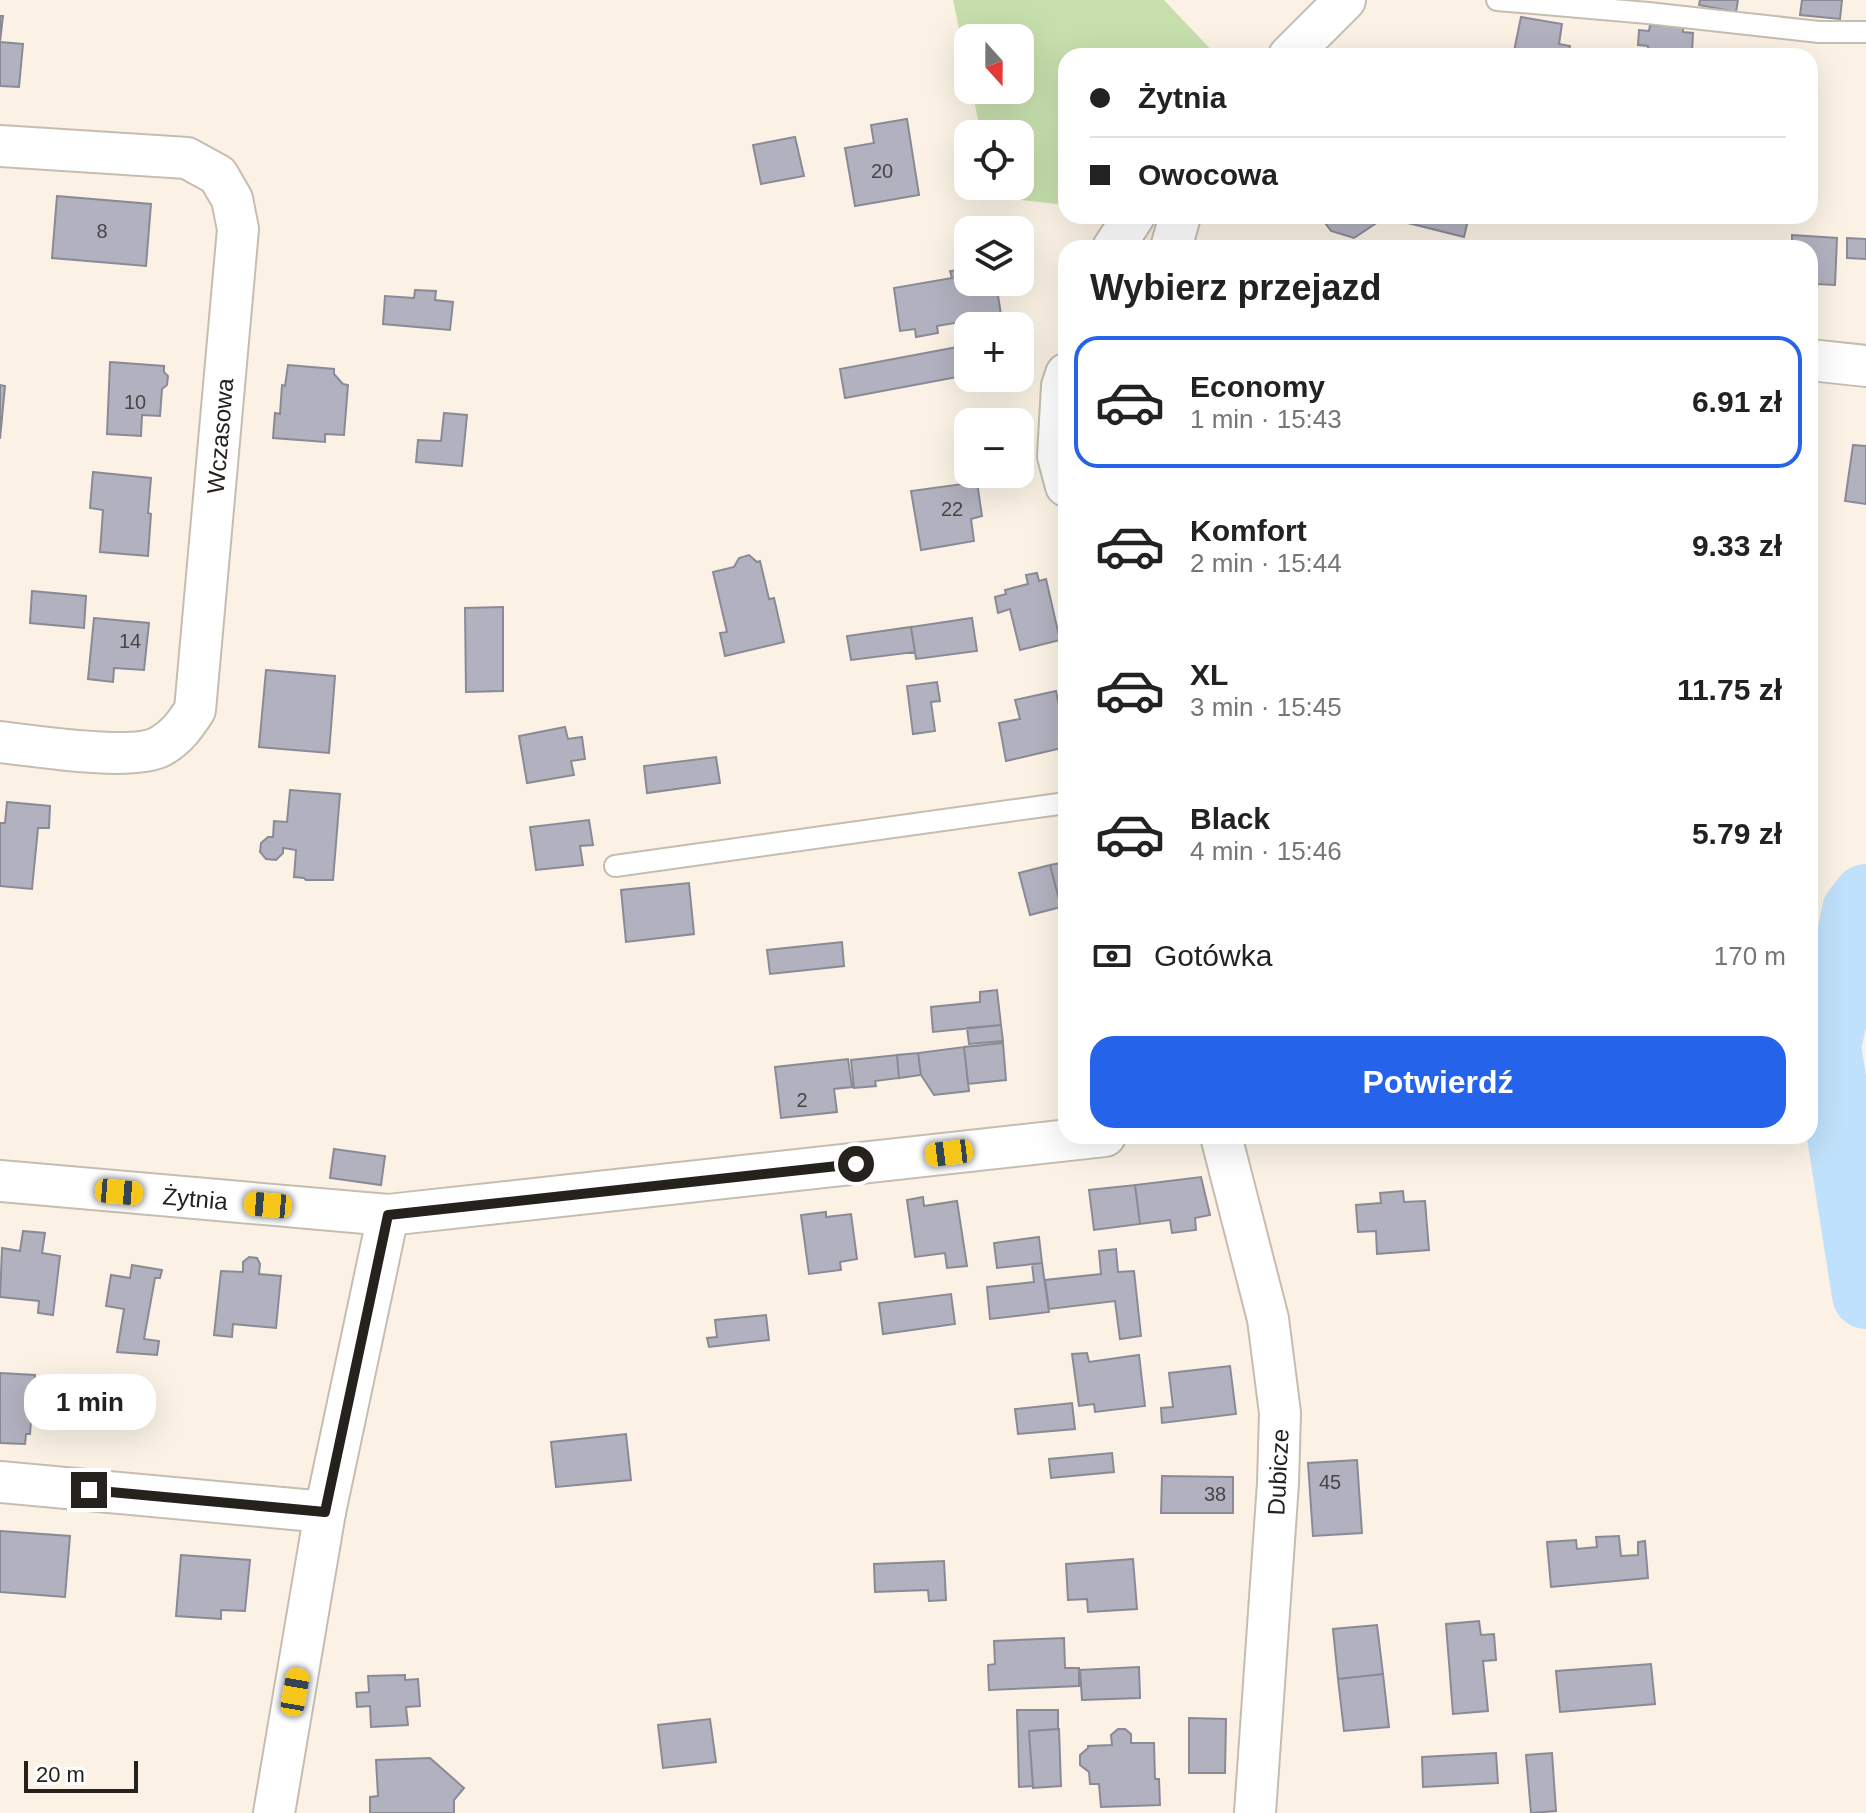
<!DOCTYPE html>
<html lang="pl">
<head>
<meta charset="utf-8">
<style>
	body { margin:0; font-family:Helvetica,sans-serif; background:#f2f2f2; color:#222; height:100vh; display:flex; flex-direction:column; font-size:30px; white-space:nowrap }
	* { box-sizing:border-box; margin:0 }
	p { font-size:26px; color:#767676 }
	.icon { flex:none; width:44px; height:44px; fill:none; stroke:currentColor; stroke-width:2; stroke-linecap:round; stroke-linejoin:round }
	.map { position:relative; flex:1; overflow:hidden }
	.sheet { position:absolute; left:1058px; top:240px; width:760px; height:904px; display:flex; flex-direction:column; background:#fff; border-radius:24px; box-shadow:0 8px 32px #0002 }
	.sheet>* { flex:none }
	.top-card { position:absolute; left:1058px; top:48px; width:760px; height:176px; border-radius:24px; box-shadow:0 8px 32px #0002; display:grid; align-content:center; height:176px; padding:0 32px; background:#fff }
	.needle { width:52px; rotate:159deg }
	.controls { position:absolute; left:954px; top:24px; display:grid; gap:16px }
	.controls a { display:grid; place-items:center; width:80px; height:80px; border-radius:16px; background:#fff; box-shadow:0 8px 32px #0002; font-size:40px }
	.scale { position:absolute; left:24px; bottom:20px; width:114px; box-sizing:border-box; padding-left:8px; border:4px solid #25211d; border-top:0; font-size:22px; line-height:28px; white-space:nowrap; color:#25211d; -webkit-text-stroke:6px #fff; paint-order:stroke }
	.end { position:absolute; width:36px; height:36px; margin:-18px; border:10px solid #25211d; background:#fff; box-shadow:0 0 0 4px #fff }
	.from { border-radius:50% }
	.bubble { position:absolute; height:56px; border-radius:24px; background:#fff; box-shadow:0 8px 32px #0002; font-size:26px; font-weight:700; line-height:56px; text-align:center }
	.car { position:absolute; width:24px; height:48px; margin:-24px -12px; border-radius:10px; box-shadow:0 0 6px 2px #0007; background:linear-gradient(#f5c518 24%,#345 0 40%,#f5c518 0 76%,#345 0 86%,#f5c518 0) }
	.top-card b { display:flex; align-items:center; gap:28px; height:76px; font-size:30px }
	.top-card b+b { border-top:2px solid #e0e0e0 }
	.top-card i { width:20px; height:20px; background:#222 }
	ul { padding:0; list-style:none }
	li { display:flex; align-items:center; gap:24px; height:132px; margin:0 16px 12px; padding:0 16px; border:4px solid transparent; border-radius:24px }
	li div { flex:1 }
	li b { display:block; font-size:30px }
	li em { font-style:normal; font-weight:700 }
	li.on { border-color:#2563eb }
	li>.icon { width:72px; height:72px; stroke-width:1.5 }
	h2 { padding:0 32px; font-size:36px; line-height:96px }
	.pay { display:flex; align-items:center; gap:20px; height:88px; padding:0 32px; font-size:30px }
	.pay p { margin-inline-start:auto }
	.action { display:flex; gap:16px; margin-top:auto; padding:16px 32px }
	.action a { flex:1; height:92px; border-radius:24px; background:#2563eb; color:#fff; font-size:32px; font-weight:700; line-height:92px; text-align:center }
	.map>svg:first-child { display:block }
	.green { fill:#c7dfad }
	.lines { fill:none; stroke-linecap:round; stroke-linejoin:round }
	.river { stroke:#c0e1fb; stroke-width:68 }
	.building { fill:#b1b1bf; stroke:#8a8a97; stroke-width:2 }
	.lane-casing { stroke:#c6bdb1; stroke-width:24 }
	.street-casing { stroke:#c6bdb1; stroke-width:44 }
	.lane { stroke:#fff; stroke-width:20 }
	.street { stroke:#fff; stroke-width:40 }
	.route { stroke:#25211d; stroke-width:10 }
	.labels { text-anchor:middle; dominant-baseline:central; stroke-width:8; stroke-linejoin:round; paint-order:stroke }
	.number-label { font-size:20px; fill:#484546 }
	.street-label { font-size:24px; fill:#25211d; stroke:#fff }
</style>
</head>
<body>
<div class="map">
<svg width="1866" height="1813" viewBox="0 0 1866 1813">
	<rect width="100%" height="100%" fill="#fbf2e5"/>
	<path class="green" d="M 953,0 L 1164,0 L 1217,56 L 1066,56 L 1066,205 L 994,197 L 991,186 L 1020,186 L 1020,134 L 981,134 L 972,90 L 1020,90 L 1020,38 L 968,38 L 968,71 Z"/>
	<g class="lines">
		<path class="river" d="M 1866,898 L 1856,911 L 1827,1047 L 1866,1295"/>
	</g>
	<path class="building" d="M 1700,0 L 1738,0 L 1736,12 L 1699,5 Z
		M 1802,0 L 1842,0 L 1840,19 L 1800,15 Z
		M 0,16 L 3,16 L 0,42 L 23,44 L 19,87 L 0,86 Z
		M 1521,17 L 1562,24 L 1559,44 L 1570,46 L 1569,52 L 1581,56 L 1513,56 Z
		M 1650,25 L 1683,27 L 1683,32 L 1693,33 L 1692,52 L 1671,52 L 1670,56 L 1647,56 L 1648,46 L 1638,45 L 1639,30 L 1649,31 Z
		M 907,119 L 919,195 L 855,206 L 845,148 L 874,143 L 871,125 Z
		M 795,137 L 804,176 L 761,184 L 753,145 Z
		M 57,196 L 151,204 L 146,266 L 52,258 Z
		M 1320,216 L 1387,216 L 1354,238 L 1331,231 Z
		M 1391,216 L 1414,216 L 1412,224 L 1395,220 Z
		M 1414,216 L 1469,216 L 1464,237 L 1412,224 Z
		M 1792,235 L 1837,238 L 1835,285 L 1816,284 L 1815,300 L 1810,300 L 1810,248 L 1792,248 Z
		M 1847,238 L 1866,239 L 1866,259 L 1847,258 Z
		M 965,269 L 966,276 L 968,276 L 968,282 L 996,282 L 1001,315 L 937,326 L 938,333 L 916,337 L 915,329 L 900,331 L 894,288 L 952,278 L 950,271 Z
		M 415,290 L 436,291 L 435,300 L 453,302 L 450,330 L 383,324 L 385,296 L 414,298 Z
		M 968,345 L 968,375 L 845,398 L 840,369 Z
		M 110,362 L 164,366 L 164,372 L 168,376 L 167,385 L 162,389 L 160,416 L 142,415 L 141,436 L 107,434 Z
		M 288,365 L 334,369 L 334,374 L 343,384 L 348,385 L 344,435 L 325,434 L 325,442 L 273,438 L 275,413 L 280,414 L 282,385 L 285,386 Z
		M 0,385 L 5,386 L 0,439 Z
		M 444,413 L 467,415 L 462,466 L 416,462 L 418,440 L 441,441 Z
		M 1853,445 L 1866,446 L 1866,504 L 1845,501 Z
		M 93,472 L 151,478 L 148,513 L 151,514 L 148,556 L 100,552 L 103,510 L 90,508 Z
		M 977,482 L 982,516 L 971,519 L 974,541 L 921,550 L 911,491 Z
		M 749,555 L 757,562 L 760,561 L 769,599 L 774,598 L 784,642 L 725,656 L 720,633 L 727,632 L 713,572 L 734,567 L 739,558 Z
		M 1037,573 L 1039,581 L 1046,579 L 1060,640 L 1020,650 L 1010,609 L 998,613 L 995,597 L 1006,594 L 1005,590 L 1028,584 L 1026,575 Z
		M 32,591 L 86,596 L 84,628 L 30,623 Z
		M 503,607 L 503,691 L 466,692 L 465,608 Z
		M 94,618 L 149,623 L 144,670 L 114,668 L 113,682 L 88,679 Z
		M 972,618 L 977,651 L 916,659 L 911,627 Z
		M 911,627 L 915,652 L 851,660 L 847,636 Z
		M 266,670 L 335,676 L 329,753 L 259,747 Z
		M 937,682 L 940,701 L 931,702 L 935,731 L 913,734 L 907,686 Z
		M 1056,691 L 1061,715 L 1066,714 L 1066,727 L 1064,727 L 1066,747 L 1006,761 L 999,723 L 1020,719 L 1015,700 Z
		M 565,727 L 568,739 L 582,737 L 585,759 L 571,761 L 574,775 L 527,783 L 519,736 Z
		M 716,757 L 720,783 L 647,793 L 644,766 Z
		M 290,790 L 340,794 L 333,880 L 306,880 L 304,878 L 294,877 L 296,850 L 283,848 L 283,853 L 276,860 L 266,859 L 260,852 L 261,843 L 268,837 L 273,837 L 274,821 L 287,822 Z
		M 7,802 L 50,806 L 49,828 L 38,828 L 32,889 L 0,886 L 0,823 L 5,823 Z
		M 589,820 L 593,845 L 580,846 L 583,865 L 536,870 L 530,827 Z
		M 1066,862 L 1066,906 L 1061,907 L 1050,865 Z
		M 1050,865 L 1061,907 L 1030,915 L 1019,873 Z
		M 689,883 L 694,934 L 626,942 L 621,890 Z
		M 842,942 L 844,966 L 770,974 L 767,950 Z
		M 997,990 L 1001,1025 L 933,1032 L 931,1007 L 980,1002 L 980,992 Z
		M 1001,1025 L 1003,1041 L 969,1044 L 967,1028 Z
		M 1003,1043 L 1006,1080 L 968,1084 L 964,1047 Z
		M 964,1047 L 969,1091 L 934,1095 L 921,1075 L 918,1053 Z
		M 918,1053 L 921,1075 L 899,1078 L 897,1055 Z
		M 897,1055 L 899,1078 L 875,1081 L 876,1086 L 854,1088 L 851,1060 Z
		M 848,1059 L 852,1087 L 834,1089 L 837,1112 L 781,1118 L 775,1067 Z
		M 334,1149 L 385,1156 L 381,1185 L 330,1178 Z
		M 1201,1177 L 1210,1215 L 1195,1218 L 1196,1230 L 1172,1233 L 1170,1220 L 1140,1224 L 1135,1185 Z
		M 1135,1185 L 1140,1224 L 1094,1230 L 1089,1190 Z
		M 1403,1191 L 1404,1202 L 1425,1201 L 1429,1250 L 1377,1254 L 1376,1231 L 1358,1232 L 1356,1205 L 1381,1203 L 1380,1193 Z
		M 923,1197 L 924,1206 L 957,1201 L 967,1266 L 947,1268 L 945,1253 L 915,1257 L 907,1200 Z
		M 826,1212 L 826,1217 L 851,1214 L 857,1259 L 840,1262 L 841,1270 L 809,1274 L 801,1215 Z
		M 23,1231 L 45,1233 L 42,1253 L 60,1256 L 53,1315 L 38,1313 L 39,1301 L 0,1297 L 2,1248 L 20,1251 Z
		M 1039,1237 L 1042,1263 L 997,1268 L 994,1243 Z
		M 1116,1249 L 1118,1272 L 1134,1271 L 1141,1336 L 1120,1339 L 1115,1301 L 1049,1309 L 1045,1280 L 1101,1274 L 1099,1251 Z
		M 249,1257 L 257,1258 L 260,1264 L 259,1274 L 281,1276 L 276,1328 L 233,1324 L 232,1337 L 214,1335 L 221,1271 L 243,1272 L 243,1262 Z
		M 1042,1263 L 1049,1312 L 990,1319 L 987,1287 L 1034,1282 L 1032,1264 Z
		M 132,1265 L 162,1270 L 160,1278 L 155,1278 L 144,1339 L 159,1341 L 157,1355 L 117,1352 L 124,1309 L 106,1306 L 111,1275 L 130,1278 Z
		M 951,1294 L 955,1324 L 883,1334 L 879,1303 Z
		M 766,1315 L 769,1340 L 709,1347 L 707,1338 L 717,1337 L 715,1320 Z
		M 1087,1353 L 1089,1362 L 1139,1355 L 1145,1406 L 1095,1412 L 1094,1404 L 1079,1406 L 1072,1354 Z
		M 1230,1366 L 1236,1414 L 1162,1423 L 1161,1408 L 1173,1407 L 1169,1373 Z
		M 0,1373 L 35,1375 L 34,1383 L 45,1384 L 44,1409 L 32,1408 L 30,1434 L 26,1434 L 25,1444 L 0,1443 Z
		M 1072,1403 L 1075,1429 L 1018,1434 L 1015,1409 Z
		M 626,1434 L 631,1480 L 556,1487 L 551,1442 Z
		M 1112,1453 L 1114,1472 L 1051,1478 L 1049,1459 Z
		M 1357,1460 L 1362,1533 L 1313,1536 L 1308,1463 Z
		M 1162,1476 L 1233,1477 L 1233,1513 L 1161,1513 Z
		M 0,1531 L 70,1536 L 65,1597 L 0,1592 Z
		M 1619,1536 L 1621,1556 L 1638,1555 L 1638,1542 L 1645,1541 L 1648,1578 L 1551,1587 L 1547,1542 L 1576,1540 L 1577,1549 L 1597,1547 L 1596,1537 Z
		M 181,1555 L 250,1560 L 245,1611 L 221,1610 L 221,1619 L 176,1616 Z
		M 1133,1559 L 1137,1609 L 1088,1612 L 1087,1599 L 1068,1600 L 1066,1564 Z
		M 944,1561 L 946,1600 L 929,1601 L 928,1590 L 875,1592 L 874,1564 Z
		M 1479,1621 L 1481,1635 L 1494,1634 L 1496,1660 L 1483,1661 L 1488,1711 L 1453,1714 L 1446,1624 Z
		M 1377,1625 L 1383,1674 L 1338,1679 L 1333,1629 Z
		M 1064,1638 L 1065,1668 L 1079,1668 L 1079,1686 L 989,1690 L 988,1665 L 995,1664 L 994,1641 Z
		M 1651,1664 L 1655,1704 L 1560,1712 L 1556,1671 Z
		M 1139,1667 L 1140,1698 L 1082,1700 L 1080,1670 Z
		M 1383,1674 L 1389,1727 L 1344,1731 L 1338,1679 Z
		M 405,1675 L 405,1680 L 418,1679 L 420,1706 L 406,1707 L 408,1725 L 371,1727 L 370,1706 L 357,1707 L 356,1693 L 369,1692 L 368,1676 Z
		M 1017,1710 L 1058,1710 L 1058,1729 L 1029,1731 L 1033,1786 L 1019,1787 Z
		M 1189,1718 L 1226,1719 L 1225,1773 L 1189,1773 Z
		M 710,1719 L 716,1762 L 663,1768 L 658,1725 Z
		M 1059,1729 L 1061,1786 L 1033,1788 L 1029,1731 Z
		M 1118,1729 L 1125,1729 L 1131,1734 L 1131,1743 L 1154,1743 L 1155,1779 L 1159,1779 L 1160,1805 L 1101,1807 L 1099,1784 L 1090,1784 L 1089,1772 L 1080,1765 L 1080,1755 L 1088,1748 L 1088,1746 L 1112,1745 L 1111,1735 Z
		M 1496,1753 L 1498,1783 L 1423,1787 L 1422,1757 Z
		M 1552,1753 L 1556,1811 L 1531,1813 L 1526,1755 Z
		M 430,1758 L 464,1788 L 454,1800 L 454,1813 L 370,1813 L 370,1797 L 378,1796 L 376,1760 Z"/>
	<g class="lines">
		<g class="lane-casing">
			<path id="lane" d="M 1497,0 L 1648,13 L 1819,32 L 1866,32
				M 615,866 L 1066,803"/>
		</g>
		<g class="street-casing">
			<g id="street">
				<path d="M 1289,56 L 1345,0"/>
				<path d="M 0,146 L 187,158 L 218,175 L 232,199 L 238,229 L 195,710 C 185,725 177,737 161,746 C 134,762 35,746 0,742"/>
				<path d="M 1113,248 L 1134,216"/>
				<path d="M 1171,248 L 1180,216"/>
				<path d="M 1810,360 L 1866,366"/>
				<path d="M 1066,374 L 1062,386 L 1058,456 L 1066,486"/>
				<path d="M 1221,1136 L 1268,1319 L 1280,1413 L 1278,1483 L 1255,1813"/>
				<path id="s1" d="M 0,1181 L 388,1215 L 1105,1136"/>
				<path d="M 0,1482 L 325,1512"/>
				<path d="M 274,1813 L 325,1512 L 388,1215"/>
			</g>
		</g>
		<use href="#lane" class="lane"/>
		<use href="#street" class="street"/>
	</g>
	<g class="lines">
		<path class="route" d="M 89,1490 L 325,1512 L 388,1215 L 856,1164"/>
	</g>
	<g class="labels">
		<g class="number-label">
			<text x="882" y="171">20</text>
			<text x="102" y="231">8</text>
			<text x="135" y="402">10</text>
			<text x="952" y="509">22</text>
			<text x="130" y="641">14</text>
			<text x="802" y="1100">2</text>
			<text x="1330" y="1482">45</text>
			<text x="1215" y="1494">38</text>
		</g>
		<g class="street-label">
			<text transform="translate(220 436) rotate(-85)">Wczasowa</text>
			<text stroke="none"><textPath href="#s1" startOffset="196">Żytnia</textPath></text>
			<text transform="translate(1278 1472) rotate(-87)">Dubicze</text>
		</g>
	</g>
</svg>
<div class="controls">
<a><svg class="needle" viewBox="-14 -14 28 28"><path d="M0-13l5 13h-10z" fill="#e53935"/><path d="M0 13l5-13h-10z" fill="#767676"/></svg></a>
<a><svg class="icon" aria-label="locate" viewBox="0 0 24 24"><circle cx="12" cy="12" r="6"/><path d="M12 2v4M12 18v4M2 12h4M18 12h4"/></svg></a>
<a><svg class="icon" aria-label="layers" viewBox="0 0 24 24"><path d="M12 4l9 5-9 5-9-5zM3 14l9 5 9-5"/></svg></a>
<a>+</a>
<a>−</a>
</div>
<div class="scale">20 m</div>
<i class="end from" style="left:856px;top:1164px"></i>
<i class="end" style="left:89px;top:1490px"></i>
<div class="bubble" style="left:24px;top:1374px;width:132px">1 min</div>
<i class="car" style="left:949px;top:1153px;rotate:263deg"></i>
<i class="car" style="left:119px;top:1192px;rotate:95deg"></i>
<i class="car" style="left:268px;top:1205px;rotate:275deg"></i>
<i class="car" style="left:295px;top:1692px;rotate:10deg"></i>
<div class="top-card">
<b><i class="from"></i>Żytnia</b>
<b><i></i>Owocowa</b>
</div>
<section class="sheet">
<h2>Wybierz przejazd</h2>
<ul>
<li class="on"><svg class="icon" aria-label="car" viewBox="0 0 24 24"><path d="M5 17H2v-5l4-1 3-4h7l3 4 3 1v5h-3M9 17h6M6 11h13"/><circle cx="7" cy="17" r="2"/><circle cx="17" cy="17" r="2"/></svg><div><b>Economy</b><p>1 min · 15:43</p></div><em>6.91 zł</em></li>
<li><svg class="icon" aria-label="car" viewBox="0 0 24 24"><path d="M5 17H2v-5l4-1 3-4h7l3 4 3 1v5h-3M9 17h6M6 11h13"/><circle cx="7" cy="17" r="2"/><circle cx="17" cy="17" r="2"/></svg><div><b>Komfort</b><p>2 min · 15:44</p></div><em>9.33 zł</em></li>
<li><svg class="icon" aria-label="car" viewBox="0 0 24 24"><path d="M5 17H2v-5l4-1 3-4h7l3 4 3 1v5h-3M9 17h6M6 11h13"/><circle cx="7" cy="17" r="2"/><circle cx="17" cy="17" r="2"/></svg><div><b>XL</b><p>3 min · 15:45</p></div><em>11.75 zł</em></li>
<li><svg class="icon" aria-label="car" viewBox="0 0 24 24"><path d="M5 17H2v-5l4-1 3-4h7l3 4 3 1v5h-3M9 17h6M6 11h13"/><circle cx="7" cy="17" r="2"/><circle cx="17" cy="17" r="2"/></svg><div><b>Black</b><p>4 min · 15:46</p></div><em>5.79 zł</em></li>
</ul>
<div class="pay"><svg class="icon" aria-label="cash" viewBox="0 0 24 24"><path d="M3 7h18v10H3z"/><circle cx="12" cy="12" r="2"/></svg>Gotówka<p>170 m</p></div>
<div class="action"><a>Potwierdź</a></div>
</section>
</div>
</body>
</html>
